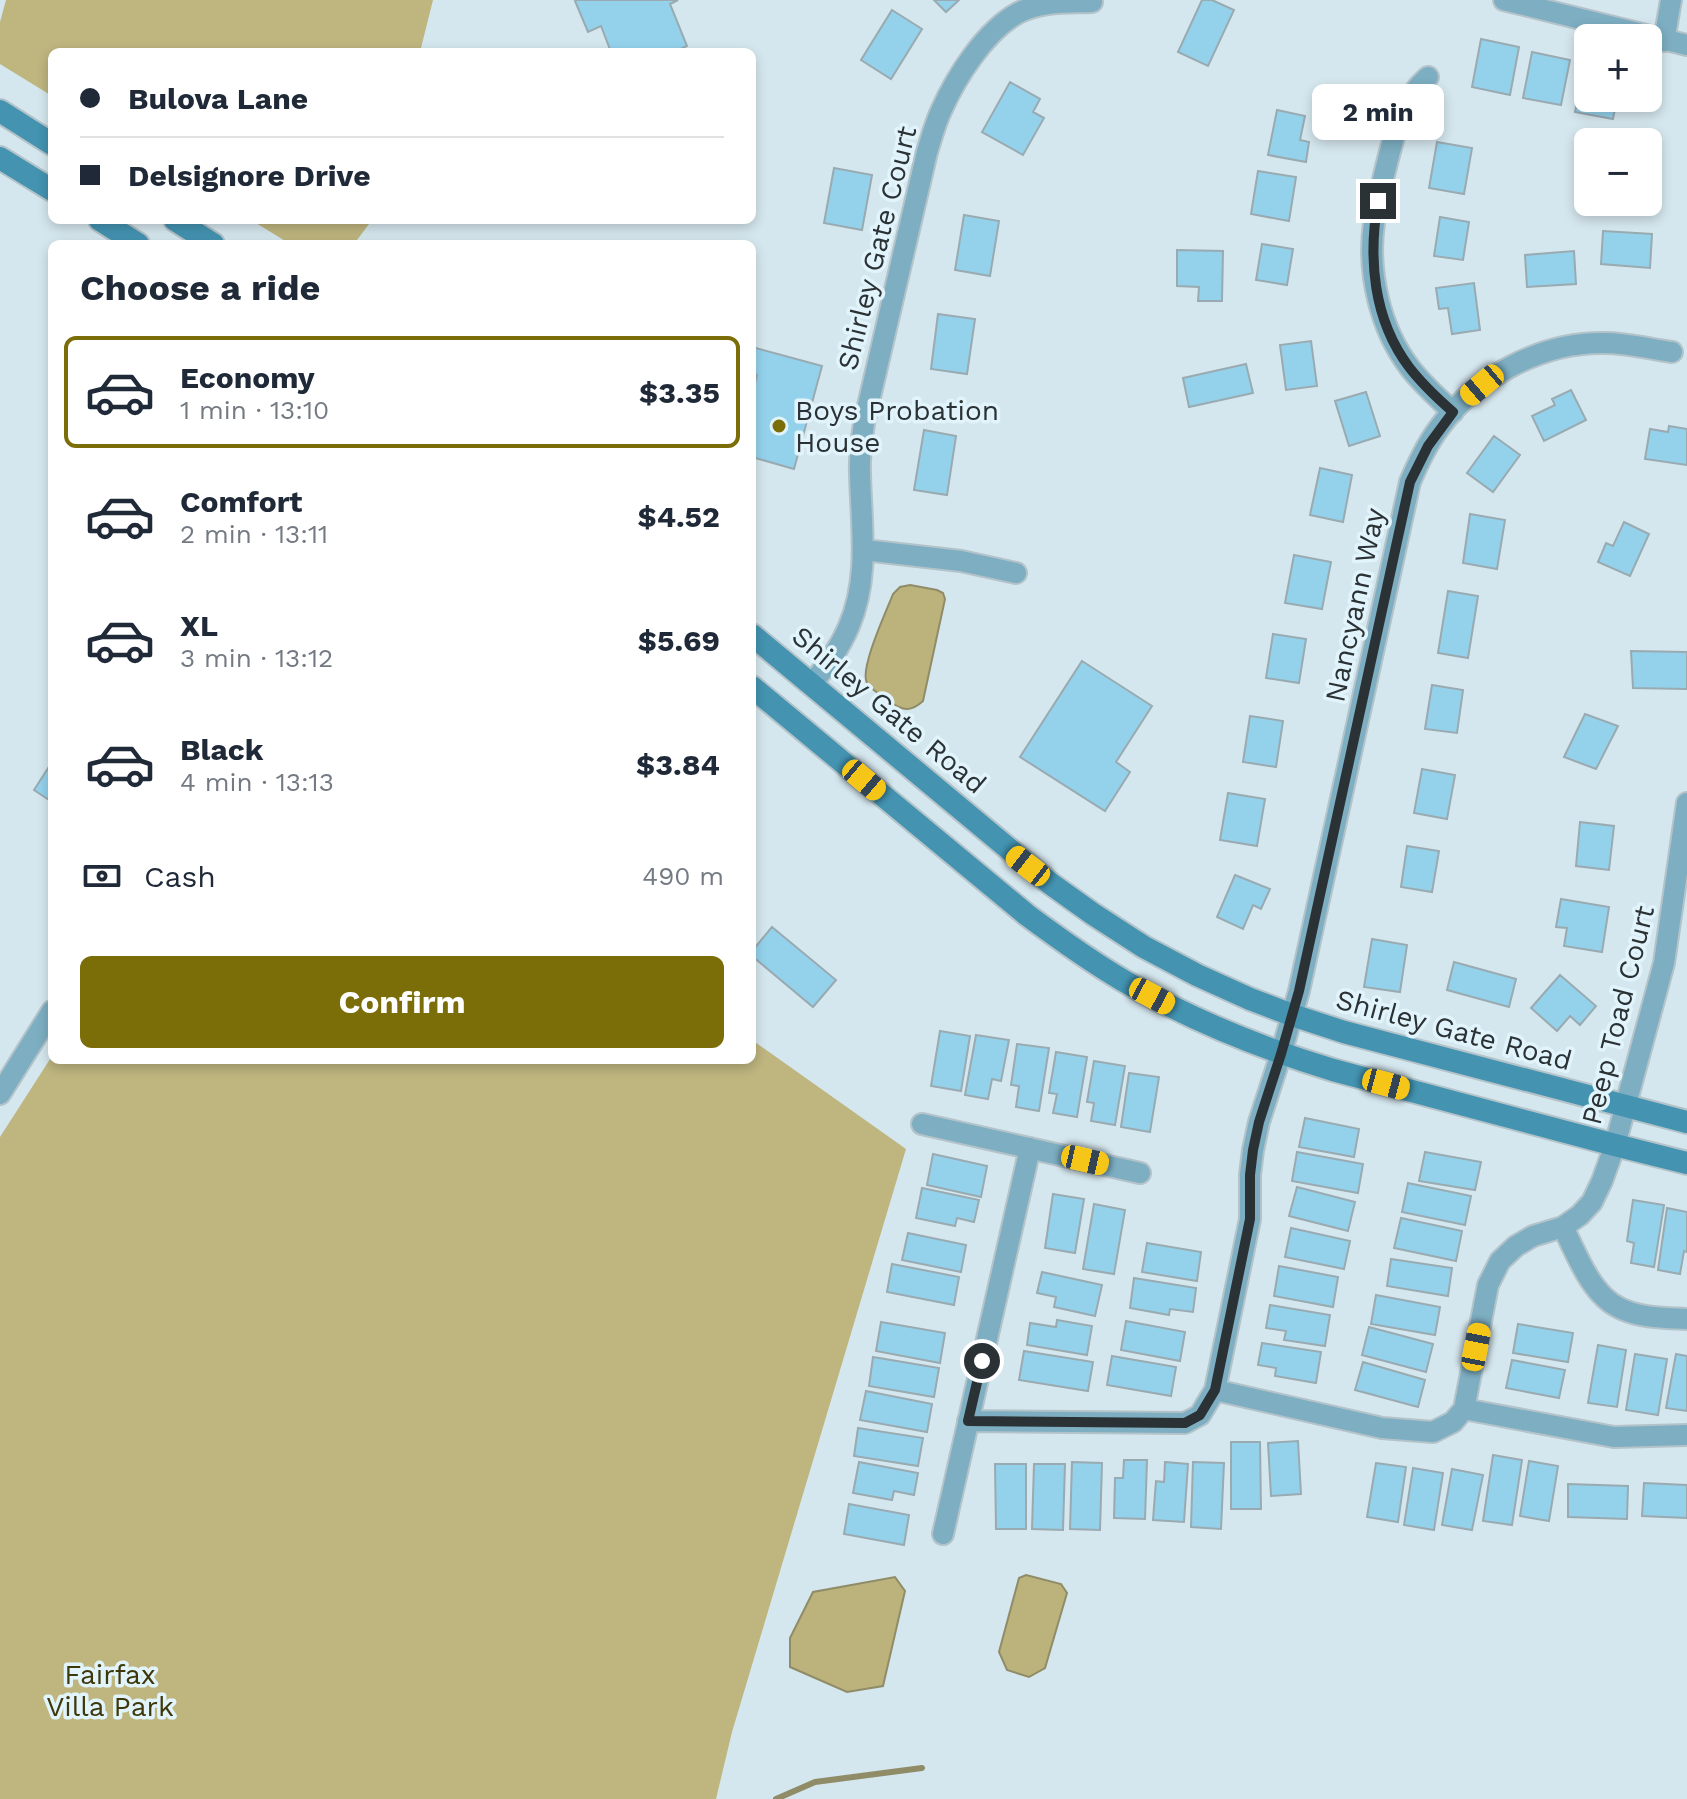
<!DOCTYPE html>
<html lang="en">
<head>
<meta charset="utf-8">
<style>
	body { margin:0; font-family:"Work Sans",sans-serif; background:#f2f2f3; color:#1f2937; height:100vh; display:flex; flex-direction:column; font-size:30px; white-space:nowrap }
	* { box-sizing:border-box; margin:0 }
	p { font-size:26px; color:#747a83 }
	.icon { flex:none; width:44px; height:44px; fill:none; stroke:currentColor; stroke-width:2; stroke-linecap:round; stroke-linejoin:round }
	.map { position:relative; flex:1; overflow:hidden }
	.details { position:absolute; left:48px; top:240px; width:708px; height:824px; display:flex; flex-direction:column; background:#fff; border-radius:12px; box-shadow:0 4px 12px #0003 }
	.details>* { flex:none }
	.banner { position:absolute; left:48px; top:48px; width:708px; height:176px; border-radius:12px; box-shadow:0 4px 12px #0003; display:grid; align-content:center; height:176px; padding:0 32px; background:#fff }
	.controls { position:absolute; left:1574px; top:24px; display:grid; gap:16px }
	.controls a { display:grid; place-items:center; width:88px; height:88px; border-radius:12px; background:#fff; box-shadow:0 4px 12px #0003; font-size:40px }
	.end { position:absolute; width:36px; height:36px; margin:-18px; border:10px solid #2b3235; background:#fff; box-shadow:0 0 0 4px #fff }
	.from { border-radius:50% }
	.bubble { position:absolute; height:56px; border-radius:12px; background:#fff; box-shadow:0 4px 12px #0003; font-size:26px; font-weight:700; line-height:56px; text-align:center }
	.car { position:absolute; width:24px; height:48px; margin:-24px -12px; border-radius:10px; box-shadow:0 0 6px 2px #0007; background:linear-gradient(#f5c518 24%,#345 0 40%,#f5c518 0 76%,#345 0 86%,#f5c518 0) }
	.banner b { display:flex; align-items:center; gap:28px; height:76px; font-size:30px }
	.banner b+b { border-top:2px solid #e0e1e3 }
	.banner i { width:20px; height:20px; background:#1f2937 }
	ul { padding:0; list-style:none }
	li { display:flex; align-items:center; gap:24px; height:112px; margin:0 16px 12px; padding:0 16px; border:4px solid transparent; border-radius:12px }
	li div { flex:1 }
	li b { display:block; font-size:30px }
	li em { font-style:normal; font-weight:700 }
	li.selected { border-color:#7b6d08 }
	li>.icon { width:72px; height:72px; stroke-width:1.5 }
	h2 { padding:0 32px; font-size:36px; line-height:96px }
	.pay { display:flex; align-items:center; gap:20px; height:88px; padding:0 32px; font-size:30px }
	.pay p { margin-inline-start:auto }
	.button { display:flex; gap:16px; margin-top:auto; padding:16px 32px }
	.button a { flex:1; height:92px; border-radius:12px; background:#7b6d08; color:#fff; font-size:32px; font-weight:700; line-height:92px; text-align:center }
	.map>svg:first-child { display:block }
	.forest { fill:#beb57f }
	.water { fill:#bbb27c; stroke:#908c67; stroke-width:2 }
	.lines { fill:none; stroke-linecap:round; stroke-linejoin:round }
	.stream { stroke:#908c67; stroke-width:6 }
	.building { fill:#94d2ec; stroke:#99aab1; stroke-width:2 }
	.minor-casing { stroke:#b3c3c9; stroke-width:24 }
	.secondary-casing { stroke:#b3c3c9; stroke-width:26 }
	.minor { stroke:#7daec2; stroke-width:20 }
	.secondary { stroke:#4393b1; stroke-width:22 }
	.route { stroke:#2b3235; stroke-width:10 }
	.poi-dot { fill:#7b6d08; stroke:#e2f4fb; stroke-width:3 }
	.labels { text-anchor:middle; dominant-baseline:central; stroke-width:7; stroke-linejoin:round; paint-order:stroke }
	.street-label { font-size:28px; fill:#2b3235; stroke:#e2f4fb }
	.poi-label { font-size:28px; fill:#2b3235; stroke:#e2f4fb; text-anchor:start }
	.park-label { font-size:28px; fill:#3e370a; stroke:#e2f4fb }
</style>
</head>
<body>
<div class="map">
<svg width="1687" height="1799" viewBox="0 0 1687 1799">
	<rect width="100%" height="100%" fill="#d5e7ee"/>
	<path class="forest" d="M 6,0 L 433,0 L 420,52 L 52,52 L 52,96 L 0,64 L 0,22 Z
		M 251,220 L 372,220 L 354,244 L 290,244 Z
		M 752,1040 L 906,1149 L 732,1732 L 716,1799 L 0,1799 L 0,1137 L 52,1056 L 52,1060 L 752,1060 Z"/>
	<path class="water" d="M 910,585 L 937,590 L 943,593 L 945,599 L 923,701 C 912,711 903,712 891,702 C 884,697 871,690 867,683 C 859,669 887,610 893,594 L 900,587 Z
		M 1026,1575 L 1061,1584 L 1067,1593 L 1045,1668 L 1029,1677 L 1007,1670 L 999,1652 L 1019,1578 Z
		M 895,1577 L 905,1591 L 883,1686 L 847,1692 L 790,1667 L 790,1638 L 813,1592 Z"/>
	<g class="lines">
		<path class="stream" d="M 776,1799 L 815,1782 L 922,1768"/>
	</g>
	<path class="building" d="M 577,0 L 678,0 L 670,4 L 687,46 L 674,52 L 611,52 L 601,26 L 588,32 L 575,1 Z
		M 934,0 L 959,0 L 946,12 Z
		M 1202,0 L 1212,0 L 1234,10 L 1208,66 L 1178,52 Z
		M 892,10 L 922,29 L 891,79 L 861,60 Z
		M 1481,39 L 1519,47 L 1510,95 L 1472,87 Z
		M 1532,52 L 1570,60 L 1561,105 L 1523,98 Z
		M 1584,66 L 1588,67 L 1588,98 L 1617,98 L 1613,119 L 1575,112 Z
		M 1010,82 L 1040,99 L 1033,112 L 1044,118 L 1023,155 L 982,132 Z
		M 1277,110 L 1305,116 L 1300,140 L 1309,142 L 1306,162 L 1268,155 Z
		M 1437,142 L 1472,148 L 1464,194 L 1429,188 Z
		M 834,168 L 872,175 L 862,230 L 824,223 Z
		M 1258,171 L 1296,177 L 1289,221 L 1251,214 Z
		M 964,215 L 999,221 L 990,276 L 955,270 Z
		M 1440,217 L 1469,222 L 1463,260 L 1434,256 Z
		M 1603,231 L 1652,234 L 1650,268 L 1601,264 Z
		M 1262,244 L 1293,249 L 1287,285 L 1256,280 Z
		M 1177,250 L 1223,251 L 1222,301 L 1198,301 L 1199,287 L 1177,286 Z
		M 1574,251 L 1576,284 L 1527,287 L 1525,255 Z
		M 1474,283 L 1480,330 L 1452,334 L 1448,308 L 1439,309 L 1436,288 Z
		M 938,314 L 975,319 L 967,374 L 931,369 Z
		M 1311,341 L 1317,386 L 1286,390 L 1280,345 Z
		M 752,347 L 822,366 L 794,469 L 752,457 L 752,395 L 757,375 L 752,373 Z
		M 1246,364 L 1253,393 L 1189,407 L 1183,378 Z
		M 1571,390 L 1586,420 L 1544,441 L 1532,416 L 1555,405 L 1552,399 Z
		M 1366,392 L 1380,436 L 1349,446 L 1335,401 Z
		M 1669,426 L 1687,429 L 1687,465 L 1645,459 L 1650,429 L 1668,432 Z
		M 924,430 L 956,436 L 947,495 L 914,490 Z
		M 1494,436 L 1520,455 L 1493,492 L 1467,473 Z
		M 1320,468 L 1352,475 L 1343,522 L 1310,515 Z
		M 1470,514 L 1505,520 L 1497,569 L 1463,563 Z
		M 1624,522 L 1649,534 L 1630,576 L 1598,562 L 1606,543 L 1613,546 Z
		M 1294,555 L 1331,562 L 1322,609 L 1285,603 Z
		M 1448,591 L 1478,596 L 1468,658 L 1438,653 Z
		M 1273,634 L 1306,639 L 1299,683 L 1266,678 Z
		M 1631,651 L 1687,652 L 1687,689 L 1633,688 Z
		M 1082,661 L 1152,706 L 1116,762 L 1130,772 L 1105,811 L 1020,757 Z
		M 1432,685 L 1463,690 L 1457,733 L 1425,729 Z
		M 1585,714 L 1618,726 L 1596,769 L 1564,757 Z
		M 1250,716 L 1283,721 L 1276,767 L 1243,762 Z
		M 52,762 L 52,802 L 34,790 Z
		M 1422,769 L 1455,775 L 1447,819 L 1414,813 Z
		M 1228,793 L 1265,799 L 1257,846 L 1220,840 Z
		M 1580,822 L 1614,826 L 1609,870 L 1576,866 Z
		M 1407,846 L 1439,851 L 1432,892 L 1401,887 Z
		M 1235,875 L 1270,889 L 1261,909 L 1253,905 L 1243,929 L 1217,917 Z
		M 1561,899 L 1609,907 L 1602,952 L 1564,946 L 1567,928 L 1556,927 Z
		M 772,927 L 836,980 L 813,1007 L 752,956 L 752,951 Z
		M 1372,939 L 1407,945 L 1400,992 L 1364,987 Z
		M 1454,962 L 1516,979 L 1509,1007 L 1447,990 Z
		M 1560,975 L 1596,1006 L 1580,1025 L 1570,1016 L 1557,1031 L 1531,1008 Z
		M 940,1031 L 970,1036 L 961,1091 L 931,1086 Z
		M 976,1035 L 1009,1040 L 1001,1081 L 992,1079 L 988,1099 L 965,1095 Z
		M 1017,1044 L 1049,1048 L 1039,1111 L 1016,1107 L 1019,1086 L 1011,1085 Z
		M 1056,1052 L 1087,1057 L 1077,1117 L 1053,1113 L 1057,1094 L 1049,1093 Z
		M 1094,1061 L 1125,1066 L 1115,1125 L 1091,1121 L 1094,1103 L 1087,1102 Z
		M 1129,1073 L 1159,1077 L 1150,1132 L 1121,1127 Z
		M 1305,1118 L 1359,1129 L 1354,1157 L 1299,1147 Z
		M 1297,1152 L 1363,1164 L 1358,1193 L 1292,1181 Z
		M 1425,1152 L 1481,1162 L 1475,1190 L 1419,1181 Z
		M 933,1154 L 987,1166 L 981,1197 L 927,1185 Z
		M 1408,1183 L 1471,1196 L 1465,1225 L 1402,1212 Z
		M 1297,1187 L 1355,1202 L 1348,1231 L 1289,1216 Z
		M 922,1188 L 979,1200 L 974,1222 L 957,1218 L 955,1226 L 916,1218 Z
		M 1053,1194 L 1084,1199 L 1075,1253 L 1045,1248 Z
		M 1633,1200 L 1664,1205 L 1654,1267 L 1631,1263 L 1634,1243 L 1627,1241 Z
		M 1094,1204 L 1125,1210 L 1114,1274 L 1083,1269 Z
		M 1667,1208 L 1687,1212 L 1687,1252 L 1684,1251 L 1680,1274 L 1658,1270 Z
		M 1401,1218 L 1462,1231 L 1456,1261 L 1394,1248 Z
		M 1291,1228 L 1350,1241 L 1344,1269 L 1285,1257 Z
		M 908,1233 L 966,1245 L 961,1272 L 902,1260 Z
		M 1147,1243 L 1201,1252 L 1197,1281 L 1142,1272 Z
		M 1391,1259 L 1452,1268 L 1448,1296 L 1387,1286 Z
		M 892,1264 L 959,1277 L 954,1305 L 887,1292 Z
		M 1279,1266 L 1338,1277 L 1333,1307 L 1274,1296 Z
		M 1042,1272 L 1102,1285 L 1095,1316 L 1054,1307 L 1056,1297 L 1037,1293 Z
		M 1134,1278 L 1196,1288 L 1193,1312 L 1170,1309 L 1169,1315 L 1130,1308 Z
		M 1376,1295 L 1440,1307 L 1435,1335 L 1371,1324 Z
		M 1270,1305 L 1330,1315 L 1325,1346 L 1284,1340 L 1286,1331 L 1266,1328 Z
		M 1057,1320 L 1092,1326 L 1087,1355 L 1027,1345 L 1030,1323 L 1056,1327 Z
		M 1126,1321 L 1185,1332 L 1180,1361 L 1121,1350 Z
		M 881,1322 L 945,1333 L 940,1363 L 876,1351 Z
		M 1518,1324 L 1573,1333 L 1568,1362 L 1513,1353 Z
		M 1369,1327 L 1433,1344 L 1426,1372 L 1362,1355 Z
		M 1262,1343 L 1321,1352 L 1316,1383 L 1275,1376 L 1276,1368 L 1258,1365 Z
		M 1598,1345 L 1626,1350 L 1617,1407 L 1588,1403 Z
		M 1024,1351 L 1093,1362 L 1088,1391 L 1019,1380 Z
		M 1635,1354 L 1667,1359 L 1658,1415 L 1626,1410 Z
		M 1676,1354 L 1687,1356 L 1687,1411 L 1666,1408 Z
		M 1112,1356 L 1176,1367 L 1171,1396 L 1107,1385 Z
		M 873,1357 L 939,1368 L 934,1397 L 869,1386 Z
		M 1512,1360 L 1565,1370 L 1559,1398 L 1506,1388 Z
		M 1363,1362 L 1425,1380 L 1418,1407 L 1355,1390 Z
		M 866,1391 L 932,1404 L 927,1432 L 860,1420 Z
		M 858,1428 L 923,1438 L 918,1466 L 854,1456 Z
		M 1298,1441 L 1301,1494 L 1271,1496 L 1268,1443 Z
		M 1231,1442 L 1260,1442 L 1261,1509 L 1231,1509 Z
		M 1493,1455 L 1522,1460 L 1512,1525 L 1483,1521 Z
		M 1124,1460 L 1147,1460 L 1145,1519 L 1114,1518 L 1115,1478 L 1123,1478 Z
		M 1529,1461 L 1558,1466 L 1549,1521 L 1520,1516 Z
		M 859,1462 L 918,1473 L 914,1495 L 894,1491 L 892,1500 L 853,1493 Z
		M 1072,1462 L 1102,1463 L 1100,1530 L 1070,1529 Z
		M 1165,1462 L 1188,1464 L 1184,1522 L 1153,1520 L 1156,1481 L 1164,1482 Z
		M 1193,1462 L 1224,1463 L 1221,1529 L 1191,1527 Z
		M 1376,1463 L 1406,1467 L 1398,1522 L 1367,1517 Z
		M 995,1464 L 1026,1464 L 1026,1529 L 996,1529 Z
		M 1034,1464 L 1065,1464 L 1063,1530 L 1032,1529 Z
		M 1413,1468 L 1443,1473 L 1434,1530 L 1404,1525 Z
		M 1452,1469 L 1483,1475 L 1472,1530 L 1442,1525 Z
		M 1644,1483 L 1687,1485 L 1687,1518 L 1642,1516 Z
		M 1568,1484 L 1628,1486 L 1627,1519 L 1568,1517 Z
		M 849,1504 L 909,1515 L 904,1545 L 844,1534 Z"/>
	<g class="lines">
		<g class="minor-casing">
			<path id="minor" d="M 1504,0 L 1687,45
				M 1664,41 L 1671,0
				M 1428,77 C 1401,101 1396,129 1387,163 C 1382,183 1377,203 1374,223 C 1367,272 1380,329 1410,368 C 1422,384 1438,398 1453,412
				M 864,550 L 961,561 L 1016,573
				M 812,684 C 826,666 840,648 849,626 C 870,577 861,525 860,473 C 859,456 862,439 864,423 L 927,152 C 931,139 935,124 941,111 C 956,77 985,31 1018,13 C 1041,1 1068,3 1092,2
				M 0,1094 L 52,1011
				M 922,1124 L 1140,1173
				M 1563,1227 C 1574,1249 1586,1280 1604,1297 C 1625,1318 1659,1318 1687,1319
				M 1215,1390 L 1382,1428 L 1433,1432 L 1453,1422 L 1464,1409 L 1488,1285 L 1500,1261 L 1516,1246 L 1533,1236 L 1563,1227 L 1580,1215 L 1592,1202 L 1602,1181 L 1615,1145 L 1664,963 L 1687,803
				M 1464,1409 L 1614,1437 L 1687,1435
				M 968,1421 L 1185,1423 L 1200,1415 L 1215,1390 L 1250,1219 L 1250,1175 L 1253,1150 L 1259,1122 L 1281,1054 L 1299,991 L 1410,482 C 1418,463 1427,444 1439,428 C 1476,377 1541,342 1604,343 C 1627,343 1650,349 1672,352
				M 943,1534 L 1030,1148"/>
		</g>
		<g class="secondary-casing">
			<path id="secondary" d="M 0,111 L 52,144
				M 0,158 L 52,190
				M 100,220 L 138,244
				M 175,220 L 213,244
				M 752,635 L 1051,884 L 1093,914 L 1144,947 L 1197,975 L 1250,999 L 1292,1015 L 1344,1032 L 1687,1122
				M 752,687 L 1027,915 C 1058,938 1090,961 1124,981 C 1189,1019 1261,1048 1333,1070 L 1615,1145 L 1687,1163"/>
		</g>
		<use href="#minor" class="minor"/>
		<use href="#secondary" class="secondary"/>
	</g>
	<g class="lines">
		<path class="route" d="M 982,1361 L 968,1421 L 1185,1423 L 1200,1415 L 1215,1390 L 1250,1219 L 1250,1175 L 1253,1150 L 1259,1122 L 1281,1054 L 1299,991 L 1410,482 L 1428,446 L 1453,412 C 1437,398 1422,384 1409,367 C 1373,319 1368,258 1378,201"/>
	</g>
	<circle class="poi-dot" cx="779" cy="426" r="8"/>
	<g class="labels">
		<g class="street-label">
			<text transform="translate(877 248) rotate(-76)">Shirley Gate Court</text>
			<text transform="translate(1355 605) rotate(-78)">Nancyann Way</text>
			<text transform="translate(889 710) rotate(40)">Shirley Gate Road</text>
			<text transform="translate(1618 1015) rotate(-76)">Peep Toad Court</text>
			<text transform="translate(1454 1030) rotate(15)">Shirley Gate Road</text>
		</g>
		<g class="poi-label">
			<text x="795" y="410">Boys Probation<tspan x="795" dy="32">House</tspan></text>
		</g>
		<g class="park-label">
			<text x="110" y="1674">Fairfax<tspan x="110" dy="32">Villa Park</tspan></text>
		</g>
	</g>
</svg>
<div class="controls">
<a>+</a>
<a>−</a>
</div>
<i class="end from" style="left:982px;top:1361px"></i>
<i class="end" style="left:1378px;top:201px"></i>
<div class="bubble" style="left:1312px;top:84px;width:132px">2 min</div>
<i class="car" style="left:1482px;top:385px;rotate:230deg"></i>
<i class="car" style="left:864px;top:780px;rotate:130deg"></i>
<i class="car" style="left:1028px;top:866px;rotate:308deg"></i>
<i class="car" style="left:1152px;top:996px;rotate:118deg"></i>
<i class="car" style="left:1386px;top:1084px;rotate:105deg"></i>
<i class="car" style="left:1085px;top:1160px;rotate:103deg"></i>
<i class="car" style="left:1476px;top:1347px;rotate:11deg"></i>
<div class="banner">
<b><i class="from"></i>Bulova Lane</b>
<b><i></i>Delsignore Drive</b>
</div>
<section class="details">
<h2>Choose a ride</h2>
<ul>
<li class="selected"><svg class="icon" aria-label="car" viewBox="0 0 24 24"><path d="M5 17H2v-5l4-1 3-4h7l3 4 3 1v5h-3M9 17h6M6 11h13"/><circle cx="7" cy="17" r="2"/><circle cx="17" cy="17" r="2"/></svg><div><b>Economy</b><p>1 min · 13:10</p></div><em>$3.35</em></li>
<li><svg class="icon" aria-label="car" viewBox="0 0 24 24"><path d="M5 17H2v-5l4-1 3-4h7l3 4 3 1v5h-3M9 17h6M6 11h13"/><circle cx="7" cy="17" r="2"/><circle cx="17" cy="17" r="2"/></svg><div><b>Comfort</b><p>2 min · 13:11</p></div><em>$4.52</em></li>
<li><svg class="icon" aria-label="car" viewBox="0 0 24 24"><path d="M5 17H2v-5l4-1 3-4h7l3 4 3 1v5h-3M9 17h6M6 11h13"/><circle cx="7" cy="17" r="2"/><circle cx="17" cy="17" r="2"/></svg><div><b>XL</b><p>3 min · 13:12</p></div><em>$5.69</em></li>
<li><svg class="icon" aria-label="car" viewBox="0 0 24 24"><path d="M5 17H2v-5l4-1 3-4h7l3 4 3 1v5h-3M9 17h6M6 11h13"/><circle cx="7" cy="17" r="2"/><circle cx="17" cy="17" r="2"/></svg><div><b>Black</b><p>4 min · 13:13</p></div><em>$3.84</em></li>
</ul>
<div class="pay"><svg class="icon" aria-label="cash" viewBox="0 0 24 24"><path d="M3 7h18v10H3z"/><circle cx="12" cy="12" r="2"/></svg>Cash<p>490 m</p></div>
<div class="button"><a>Confirm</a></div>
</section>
</div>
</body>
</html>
